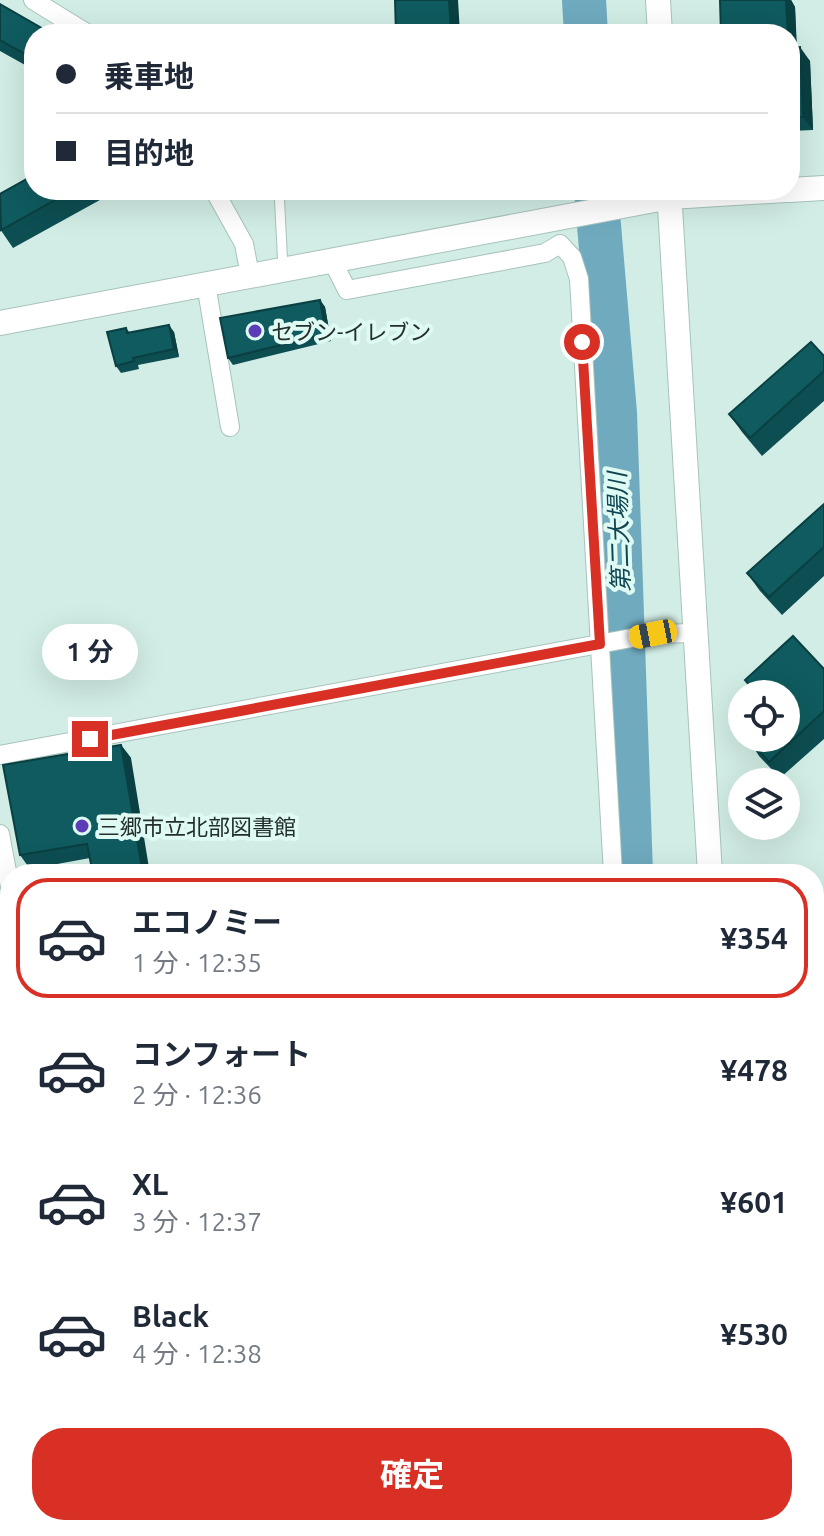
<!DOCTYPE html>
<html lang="ja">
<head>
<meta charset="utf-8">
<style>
	body { margin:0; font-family:Ubuntu,"Noto Sans JP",sans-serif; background:#f6f6f7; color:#1f2937; height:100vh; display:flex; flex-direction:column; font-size:30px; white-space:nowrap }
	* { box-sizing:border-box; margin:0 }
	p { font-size:26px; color:#747a83 }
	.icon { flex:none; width:44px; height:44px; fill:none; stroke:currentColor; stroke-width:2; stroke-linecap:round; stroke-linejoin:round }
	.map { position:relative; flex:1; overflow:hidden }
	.details { position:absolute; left:0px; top:864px; width:824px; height:672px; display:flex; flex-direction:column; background:#fff; border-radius:32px 32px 0 0; box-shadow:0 8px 32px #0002 }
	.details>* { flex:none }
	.top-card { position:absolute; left:24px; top:24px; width:776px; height:176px; border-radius:32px; box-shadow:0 8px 32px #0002; display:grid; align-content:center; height:176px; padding:0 32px; background:#fff }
	.controls { position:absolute; left:728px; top:680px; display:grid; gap:16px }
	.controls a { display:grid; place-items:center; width:72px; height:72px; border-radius:50%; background:#fff; box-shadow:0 8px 32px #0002; font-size:40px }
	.end { position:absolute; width:36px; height:36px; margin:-18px; border:10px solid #d93025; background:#fff; box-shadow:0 0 0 4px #fff }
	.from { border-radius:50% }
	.bubble { position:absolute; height:56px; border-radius:28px; background:#fff; box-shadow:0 8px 32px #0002; font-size:26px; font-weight:700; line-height:56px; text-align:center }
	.car { position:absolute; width:24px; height:48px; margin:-24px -12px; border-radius:10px; box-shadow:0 0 6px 2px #0007; background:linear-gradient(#f5c518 24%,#345 0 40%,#f5c518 0 76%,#345 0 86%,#f5c518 0) }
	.top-card b { display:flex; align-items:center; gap:28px; height:76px; font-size:30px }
	.top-card b+b { border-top:2px solid #e0e1e3 }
	.top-card i { width:20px; height:20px; background:#1f2937 }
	ul { padding:14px 0 0; list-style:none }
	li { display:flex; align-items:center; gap:24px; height:120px; margin:0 16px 12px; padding:0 16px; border:4px solid transparent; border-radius:32px }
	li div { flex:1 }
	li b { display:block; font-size:30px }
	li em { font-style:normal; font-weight:700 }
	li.current { border-color:#d93025 }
	li>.icon { width:72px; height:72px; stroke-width:1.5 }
	.button { display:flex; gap:16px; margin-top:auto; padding:16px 32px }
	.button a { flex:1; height:92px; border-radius:32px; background:#d93025; color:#fff; font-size:32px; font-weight:700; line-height:92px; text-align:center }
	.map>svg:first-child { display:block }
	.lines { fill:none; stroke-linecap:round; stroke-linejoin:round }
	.river { stroke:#6faabf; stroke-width:44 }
	.service-casing { stroke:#a8c3bc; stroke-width:11 }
	.minor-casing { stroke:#a8c3bc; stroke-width:20 }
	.tertiary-casing { stroke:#a8c3bc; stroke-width:26 }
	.service { stroke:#fff; stroke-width:9 }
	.minor { stroke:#fff; stroke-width:18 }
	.tertiary { stroke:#fff; stroke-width:24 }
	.wall { fill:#0d4e52 }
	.shaded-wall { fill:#0a4042 }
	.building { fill:#0f5b5f; stroke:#0a4042; stroke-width:2 }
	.route { stroke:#d93025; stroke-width:10 }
	.poi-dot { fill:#5b3eb6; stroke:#defaf3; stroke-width:3 }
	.labels { text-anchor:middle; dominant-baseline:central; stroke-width:8; stroke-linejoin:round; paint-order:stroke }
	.poi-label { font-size:22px; fill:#242f2c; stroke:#defaf3; text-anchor:start }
	.water-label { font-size:24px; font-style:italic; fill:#0f4453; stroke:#defaf3 }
</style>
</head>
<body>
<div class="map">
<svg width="824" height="1536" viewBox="0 0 824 1536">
	<rect width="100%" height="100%" fill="#d1ede5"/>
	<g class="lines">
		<path class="river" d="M 584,0 L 586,34
			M 596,190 L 615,413 L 631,874
			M 669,1526 L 669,1536"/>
		<g class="service-casing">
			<path id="service" d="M 279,190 L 283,269"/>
		</g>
		<g class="minor-casing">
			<path id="minor" d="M 33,0 L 88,34
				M 214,190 L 244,244 L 250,275
				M 332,260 L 347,290 L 545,253 L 560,244 L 572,257 L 579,279 L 613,874
				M 206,284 L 230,427
				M 0,755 L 653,634 L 695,633
				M 0,834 L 10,887
				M 814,1126 L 824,1126
				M 652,1526 L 653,1536"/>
		</g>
		<g class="tertiary-casing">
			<path id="tertiary" d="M 658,0 L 660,34
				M 669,190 L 710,874
				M 790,190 L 824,188
				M 0,323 L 670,197 L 786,190
				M 0,980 L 10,978
				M 747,1526 L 747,1536
				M 0,1527 L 2,1536"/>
		</g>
		<use href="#service" class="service"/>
		<use href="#minor" class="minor"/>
		<use href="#tertiary" class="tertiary"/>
	</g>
	<path class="wall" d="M 720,0 L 791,0 L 795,7 L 797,48 L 810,61 L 813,130 L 790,131 L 790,34 Z
		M 0,4 L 34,34 L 34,70 L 0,51 Z
		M 34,190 L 118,190 L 13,248 L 0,229 Z
		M 320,300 L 325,307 L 331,341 L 233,365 L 228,358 Z
		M 126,328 L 130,333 L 174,332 L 179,357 L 138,365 L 139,369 L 121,373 L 116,366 Z
		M 824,356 L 824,401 L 762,456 L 742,432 L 729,414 Z
		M 824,504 L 824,576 L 782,615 L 760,591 L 747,573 Z
		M 824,669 L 824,739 L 780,778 L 759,756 L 748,739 L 786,738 L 786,694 L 754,694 L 745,680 Z
		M 121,745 L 131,758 L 90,858 L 30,869 L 20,855 Z
		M 814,937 L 824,937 L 824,985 L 814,985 Z
		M 824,1011 L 824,1069 L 814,1069 L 814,1012 Z
		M 824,1314 L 824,1384 L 814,1385 L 814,1334 L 820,1334 Z"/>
	<path class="shaded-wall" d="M 449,0 L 458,0 L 460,34 L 451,34 Z
		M 786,0 L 791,0 L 795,7 L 797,61 L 790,51 L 790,34 L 788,34 Z
		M 800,47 L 810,61 L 813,130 L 803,117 Z
		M 320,300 L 325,307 L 331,341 L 326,334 Z
		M 169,325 L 174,332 L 179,357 L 174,349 Z
		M 121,745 L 131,758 L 150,874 L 143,874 Z
		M 381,1526 L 388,1526 L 390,1536 L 383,1536 Z"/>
	<path class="building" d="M 395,0 L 449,0 L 451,34 L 396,34 Z
		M 720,0 L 786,0 L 788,34 L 721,34 Z
		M 0,4 L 52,34 L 34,34 L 34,59 L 0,40 Z
		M 800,47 L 803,117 L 790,117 L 790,48 Z
		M 34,175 L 34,190 L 73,190 L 1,230 L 0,194 Z
		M 320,300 L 326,334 L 228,358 L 220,318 Z
		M 169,325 L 174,349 L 133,358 L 134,361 L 116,366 L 107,332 L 126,328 L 127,333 Z
		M 811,342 L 824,356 L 824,371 L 750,438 L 729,414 Z
		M 824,504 L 824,547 L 769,597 L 747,573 Z
		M 793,636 L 824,669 L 824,711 L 769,762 L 748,739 L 749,738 L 786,738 L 786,694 L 757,694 L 745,680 Z
		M 121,745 L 143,874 L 93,874 L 87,844 L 20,855 L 3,765 Z
		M 814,937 L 824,937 L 824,967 L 814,967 Z
		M 824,1011 L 824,1058 L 814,1058 L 814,1012 Z
		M 819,1314 L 824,1314 L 824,1378 L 824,1372 L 814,1373 L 814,1334 L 820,1334 Z
		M 268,1526 L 381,1526 L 383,1536 L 269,1536 Z"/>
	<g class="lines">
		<path class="route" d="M 90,739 L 600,644 L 582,342"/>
	</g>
	<g class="poi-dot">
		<circle cx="255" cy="331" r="8"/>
		<circle cx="82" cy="826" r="8"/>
	</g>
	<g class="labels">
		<g class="poi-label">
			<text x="271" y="331">セブン-イレブン</text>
			<text x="98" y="826">三郷市立北部図書館</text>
		</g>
		<g class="water-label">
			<text transform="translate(619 532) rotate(-92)">第二大場川</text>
		</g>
	</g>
</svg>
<div class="controls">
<a><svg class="icon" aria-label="locate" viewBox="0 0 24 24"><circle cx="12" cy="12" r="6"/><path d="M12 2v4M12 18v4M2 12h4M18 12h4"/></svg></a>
<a><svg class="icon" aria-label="layers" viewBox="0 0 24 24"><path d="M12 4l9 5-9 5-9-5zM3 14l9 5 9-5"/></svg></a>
</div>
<i class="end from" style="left:582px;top:342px"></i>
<i class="end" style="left:90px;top:739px"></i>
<div class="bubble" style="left:42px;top:624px;width:96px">1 分</div>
<i class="car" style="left:653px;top:634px;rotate:259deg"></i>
<div class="top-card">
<b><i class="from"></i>乗車地</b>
<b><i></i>目的地</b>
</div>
<section class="details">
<ul>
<li class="current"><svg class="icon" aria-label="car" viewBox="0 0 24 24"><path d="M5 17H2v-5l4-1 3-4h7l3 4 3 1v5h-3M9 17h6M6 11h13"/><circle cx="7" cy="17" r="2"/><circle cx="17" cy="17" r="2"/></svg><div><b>エコノミー</b><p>1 分 · 12:35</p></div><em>¥354</em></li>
<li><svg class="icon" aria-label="car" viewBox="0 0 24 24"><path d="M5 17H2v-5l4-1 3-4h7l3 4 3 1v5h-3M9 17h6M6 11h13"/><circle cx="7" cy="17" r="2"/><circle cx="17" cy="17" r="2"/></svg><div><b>コンフォート</b><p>2 分 · 12:36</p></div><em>¥478</em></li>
<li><svg class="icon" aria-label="car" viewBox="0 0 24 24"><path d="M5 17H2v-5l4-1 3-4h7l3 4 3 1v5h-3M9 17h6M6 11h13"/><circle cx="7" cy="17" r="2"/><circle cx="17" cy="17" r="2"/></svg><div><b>XL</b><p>3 分 · 12:37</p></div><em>¥601</em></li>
<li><svg class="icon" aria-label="car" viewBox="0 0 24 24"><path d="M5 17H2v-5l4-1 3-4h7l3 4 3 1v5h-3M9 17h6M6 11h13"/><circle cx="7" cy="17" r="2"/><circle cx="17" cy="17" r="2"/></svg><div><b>Black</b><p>4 分 · 12:38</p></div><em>¥530</em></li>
</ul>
<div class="button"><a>確定</a></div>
</section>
</div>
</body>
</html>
